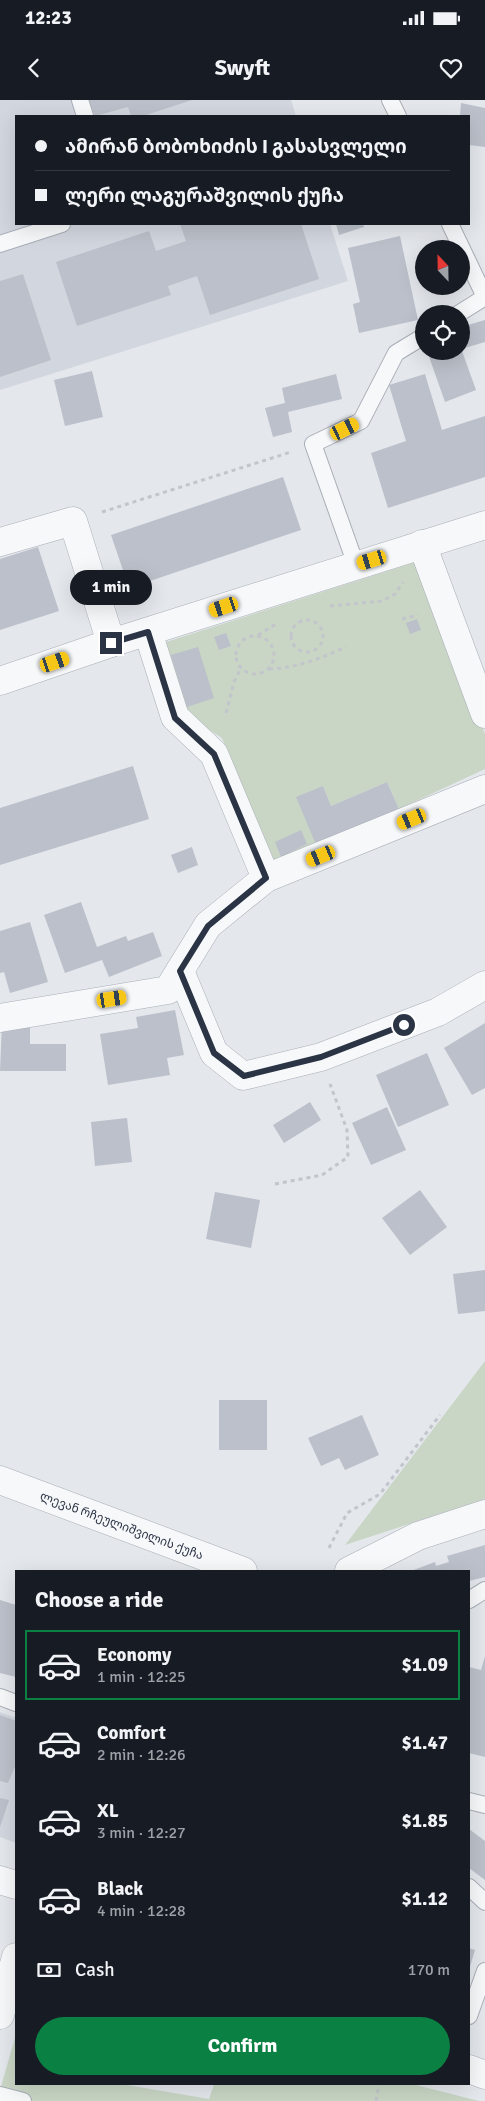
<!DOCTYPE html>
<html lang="en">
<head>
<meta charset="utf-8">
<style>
	body { margin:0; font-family:Signika,"Noto Sans Georgian",sans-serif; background:#20242c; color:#f1f3f6; height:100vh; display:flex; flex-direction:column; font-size:19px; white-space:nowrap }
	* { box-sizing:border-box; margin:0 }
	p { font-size:16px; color:#9ea1a6 }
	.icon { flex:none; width:28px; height:28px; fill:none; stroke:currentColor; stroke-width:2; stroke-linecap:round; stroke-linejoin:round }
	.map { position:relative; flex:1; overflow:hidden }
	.panel { position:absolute; left:15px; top:1470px; width:455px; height:515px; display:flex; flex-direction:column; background:#171b24; border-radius:0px; box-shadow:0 5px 20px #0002 }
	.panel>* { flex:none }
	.hud { position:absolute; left:15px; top:15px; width:455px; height:110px; border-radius:0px; box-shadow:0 5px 20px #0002; display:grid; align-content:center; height:110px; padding:0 20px; background:#171b24 }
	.needle { width:32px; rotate:338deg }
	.controls { position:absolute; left:415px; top:140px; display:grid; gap:10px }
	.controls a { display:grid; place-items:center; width:55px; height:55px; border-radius:50%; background:#171b24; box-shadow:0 5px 20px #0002; font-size:25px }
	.end { position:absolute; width:22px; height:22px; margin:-11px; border:6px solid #2b3445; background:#fff; box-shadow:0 0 0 2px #fff }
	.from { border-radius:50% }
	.bubble { position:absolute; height:35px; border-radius:18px; background:#171b24; box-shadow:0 5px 20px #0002; font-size:16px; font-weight:700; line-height:35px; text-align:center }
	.car { position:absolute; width:15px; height:30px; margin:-15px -8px; border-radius:6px; box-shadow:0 0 4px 1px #0007; background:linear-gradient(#f5c518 24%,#345 0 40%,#f5c518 0 76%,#345 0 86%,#f5c518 0) }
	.hud b { display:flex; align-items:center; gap:18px; height:48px; font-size:19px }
	.hud b+b { border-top:1px solid #363941 }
	.hud i { width:12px; height:12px; background:#f1f3f6 }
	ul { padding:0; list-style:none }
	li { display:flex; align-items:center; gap:15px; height:70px; margin:0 10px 8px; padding:0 10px; border:2px solid transparent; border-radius:0px }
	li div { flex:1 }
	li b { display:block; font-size:19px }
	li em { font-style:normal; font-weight:700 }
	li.active { border-color:#0b8043 }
	li>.icon { width:45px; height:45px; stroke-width:1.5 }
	h2 { padding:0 20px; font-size:22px; line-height:60px }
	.pay { display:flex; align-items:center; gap:12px; height:55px; padding:0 20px; font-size:19px }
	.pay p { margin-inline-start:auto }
	.primary-button { display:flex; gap:10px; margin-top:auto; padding:10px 20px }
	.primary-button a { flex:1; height:58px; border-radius:30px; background:#0b8043; color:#fff; font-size:20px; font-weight:700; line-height:58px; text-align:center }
	.status { display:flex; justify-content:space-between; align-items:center; height:35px; padding:0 25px; background:#171b24; direction:ltr }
	.status svg { height:14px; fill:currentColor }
	header { display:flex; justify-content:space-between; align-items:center; height:65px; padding:0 20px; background:#171b24; font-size:22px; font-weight:700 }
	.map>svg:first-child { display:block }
	.built { fill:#d2d6de }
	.green { fill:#c9d6c5 }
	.building { fill:#bbc0ca }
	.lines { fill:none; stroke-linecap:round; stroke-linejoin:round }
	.service-casing { stroke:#a9aeb7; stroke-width:18 }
	.minor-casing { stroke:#a9aeb7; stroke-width:29 }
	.path { stroke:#c2c5cb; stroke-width:3; stroke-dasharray:4 4; stroke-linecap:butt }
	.service { stroke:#f7f8fa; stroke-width:16 }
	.minor { stroke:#f7f8fa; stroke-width:28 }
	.route { stroke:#2b3445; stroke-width:6 }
	.labels { text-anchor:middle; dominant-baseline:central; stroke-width:4.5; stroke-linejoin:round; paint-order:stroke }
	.street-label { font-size:12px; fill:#2b3445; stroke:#f4f6f9 }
</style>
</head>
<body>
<div class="status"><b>12:23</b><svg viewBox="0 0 49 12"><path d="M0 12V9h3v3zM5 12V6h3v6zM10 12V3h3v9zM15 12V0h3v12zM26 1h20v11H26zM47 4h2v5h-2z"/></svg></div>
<header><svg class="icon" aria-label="back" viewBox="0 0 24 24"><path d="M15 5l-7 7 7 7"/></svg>Swyft<svg class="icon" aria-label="heart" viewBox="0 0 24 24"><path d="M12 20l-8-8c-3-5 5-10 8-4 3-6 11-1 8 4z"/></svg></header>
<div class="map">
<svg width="485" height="2001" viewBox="0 0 485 2001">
	<rect width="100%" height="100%" fill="#e4e7ec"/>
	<path class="built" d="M 0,0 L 291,0 L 296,16 L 16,16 L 16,124 L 330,124 L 348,181 L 0,290 Z
		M 0,1612 L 16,1618 L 16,1743 L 0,1737 Z"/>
	<path class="green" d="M 419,461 L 485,634 L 485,669 L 399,709 L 387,682 L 331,706 L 323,686 L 316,745 L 272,761 L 222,638 L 187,616 L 163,551 L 166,542 Z
		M 485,1261 L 485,1399 L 345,1445 Z
		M 16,1934 L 16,1984 L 121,1984 L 209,1999 L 214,1984 L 412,1984 L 479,2001 L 0,2001 L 0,1990 Z"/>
	<path class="building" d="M 89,0 L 192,0 L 143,16 L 131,16 L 128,7 L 95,16 Z
		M 461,3 L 485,8 L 485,47 L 469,45 L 469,16 L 460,16 Z
		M 180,124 L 301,124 L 319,179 L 210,215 L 197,176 L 168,186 L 171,195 L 77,226 L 56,162 L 149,131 L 156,151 L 186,141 Z
		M 336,124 L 363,124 L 364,127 L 339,135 Z
		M 400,136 L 418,220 L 359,233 L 353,204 L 360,202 L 348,148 Z
		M 23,174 L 51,260 L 0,277 L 0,181 Z
		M 485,220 L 485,242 L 461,249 L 461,227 Z
		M 427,251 L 462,251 L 476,290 L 445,302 Z
		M 92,271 L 103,317 L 65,326 L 54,280 Z
		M 336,274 L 342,299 L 288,312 L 292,332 L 273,337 L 265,308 L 285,303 L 282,288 Z
		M 425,274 L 442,330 L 485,316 L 485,377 L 388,408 L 371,353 L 406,341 L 389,285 Z
		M 283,377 L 301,430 L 129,488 L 111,435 Z
		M 38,447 L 59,511 L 0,530 L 0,459 Z
		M 417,519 L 421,530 L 410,534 L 406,523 Z
		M 226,533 L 231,546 L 219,550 L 214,537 Z
		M 198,547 L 214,598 L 187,607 L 171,555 Z
		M 133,666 L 149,719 L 0,765 L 0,708 Z
		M 387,682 L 399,709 L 342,732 L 317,747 L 296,697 L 323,686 L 331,706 Z
		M 301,730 L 307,744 L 281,757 L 275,742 Z
		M 192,747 L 198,765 L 178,773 L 171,755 Z
		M 81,802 L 97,847 L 126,836 L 128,841 L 153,832 L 162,856 L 109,877 L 102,860 L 65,873 L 44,815 Z
		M 30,822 L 48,882 L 10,893 L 4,872 L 0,873 L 0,831 Z
		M 175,910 L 184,955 L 167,958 L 170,975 L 108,985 L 100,934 L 138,928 L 136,917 Z
		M 2,923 L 30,923 L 30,944 L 66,944 L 66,971 L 0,971 Z
		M 485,923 L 485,988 L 472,995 L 444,948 Z
		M 427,953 L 449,1005 L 398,1027 L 376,975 Z
		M 310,1002 L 321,1020 L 284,1043 L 273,1025 Z
		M 387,1007 L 406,1050 L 371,1065 L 352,1023 Z
		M 127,1018 L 132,1062 L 95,1066 L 91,1022 Z
		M 420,1090 L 447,1127 L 410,1155 L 382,1118 Z
		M 215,1092 L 260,1100 L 251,1148 L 206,1139 Z
		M 485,1170 L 485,1211 L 458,1214 L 453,1174 Z
		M 219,1300 L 267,1300 L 267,1350 L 219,1350 Z
		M 362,1315 L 379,1355 L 345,1370 L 339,1358 L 321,1366 L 308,1338 Z
		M 485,1445 L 485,1477 L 469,1481 L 469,1471 L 411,1471 L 435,1462 L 436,1466 L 449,1462 L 447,1456 Z
		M 0,1500 L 16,1505 L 16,1577 L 0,1573 Z
		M 485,1556 L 485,1657 L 469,1653 L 469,1567 L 481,1570 Z
		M 0,1615 L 16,1621 L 16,1664 L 8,1683 L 0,1681 Z
		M 0,1698 L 9,1700 L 0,1727 Z
		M 469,1729 L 485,1741 L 485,1780 L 469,1768 Z
		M 469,1848 L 475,1850 L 469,1870 Z"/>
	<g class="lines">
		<g class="service-casing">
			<path id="service" d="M 80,0 L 85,16
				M 390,0 L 398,16
				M 450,124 L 485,197
				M 0,144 L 62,124
				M 458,214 L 485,197
				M 356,465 L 313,344 L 361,321 L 396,253 L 424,236
				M 469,1500 L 485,1490
				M 0,1597 L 16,1603
				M 469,1701 L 485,1705
				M 469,1787 L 485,1802
				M 469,1916 L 485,1871
				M 0,1995 L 23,2001"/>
		</g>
		<g class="minor-casing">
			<g id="minor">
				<path d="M 0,442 L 73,421 L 111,543"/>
				<path d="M 422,444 L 485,614"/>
				<path d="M 148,532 L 175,617 L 214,654 L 266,778"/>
				<path d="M 0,581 L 111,543 L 485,425"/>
				<path d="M 180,871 L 214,953 L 243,976 L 321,957 L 438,912 L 485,885"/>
				<path d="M 0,918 L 168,890 L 208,825 L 266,778 L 485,689"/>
				<path id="s1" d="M 0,1380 L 243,1471"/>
				<path d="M 349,1471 L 418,1436 L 485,1414"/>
				<path d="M 0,1780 L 16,1785"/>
				<path d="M 0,1915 L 16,1857"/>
				<path d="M 469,1969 L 485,1975"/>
			</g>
		</g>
		<path class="path" d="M 102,412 L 291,352
			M 330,506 L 382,501 L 395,494 L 403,482
			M 402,519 L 418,515
			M291 536a16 16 0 1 1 32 0a16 16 0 1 1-32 0Z
			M 258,535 L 276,524
			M236 555a19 19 0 1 1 38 0a19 19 0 1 1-38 0Z
			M 269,569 C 297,568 321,558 346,547
			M 226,613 L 234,582 L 241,568
			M 275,1084 L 322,1075 L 348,1057 L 347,1030 L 330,984
			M 329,1448 L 347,1413 L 380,1394 L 440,1315
			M 376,2001 L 379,1984"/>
		<use href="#service" class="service"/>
		<use href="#minor" class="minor"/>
	</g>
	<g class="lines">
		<path class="route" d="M 111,543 L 148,532 L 175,618 L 214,654 L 266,778 L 208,826 L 180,871 L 214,953 L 244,976 L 321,957 L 404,925"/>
	</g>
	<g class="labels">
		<g class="street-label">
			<text stroke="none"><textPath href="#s1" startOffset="130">ლევან რჩეულიშვილის ქუჩა</textPath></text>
		</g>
	</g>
</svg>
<div class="controls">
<a><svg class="needle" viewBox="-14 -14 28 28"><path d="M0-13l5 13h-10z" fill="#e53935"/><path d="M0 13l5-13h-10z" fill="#9ea1a6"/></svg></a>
<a><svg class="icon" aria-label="locate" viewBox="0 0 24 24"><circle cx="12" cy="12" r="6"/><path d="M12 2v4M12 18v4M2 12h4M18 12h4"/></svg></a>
</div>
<i class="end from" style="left:404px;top:925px"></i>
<i class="end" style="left:111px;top:543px"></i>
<div class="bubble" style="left:70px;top:470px;width:82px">1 min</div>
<i class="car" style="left:345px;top:329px;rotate:64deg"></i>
<i class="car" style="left:372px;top:460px;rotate:253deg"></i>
<i class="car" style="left:224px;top:507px;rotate:252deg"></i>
<i class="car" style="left:55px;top:562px;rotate:71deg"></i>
<i class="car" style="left:412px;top:719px;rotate:248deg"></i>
<i class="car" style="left:321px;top:756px;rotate:248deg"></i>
<i class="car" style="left:112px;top:899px;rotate:81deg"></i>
<div class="hud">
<b><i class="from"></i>ამირან ბობოხიძის I გასასვლელი</b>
<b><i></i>ლერი ლაგურაშვილის ქუჩა</b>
</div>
<section class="panel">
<h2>Choose a ride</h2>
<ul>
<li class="active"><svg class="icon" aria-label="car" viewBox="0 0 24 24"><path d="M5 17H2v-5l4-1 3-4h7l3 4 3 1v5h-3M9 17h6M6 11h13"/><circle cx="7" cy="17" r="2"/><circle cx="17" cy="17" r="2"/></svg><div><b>Economy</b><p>1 min · 12:25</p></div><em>$1.09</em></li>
<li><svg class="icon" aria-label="car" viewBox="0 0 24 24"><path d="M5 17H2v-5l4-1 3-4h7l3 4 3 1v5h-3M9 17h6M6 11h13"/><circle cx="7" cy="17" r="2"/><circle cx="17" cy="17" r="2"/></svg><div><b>Comfort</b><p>2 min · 12:26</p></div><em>$1.47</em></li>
<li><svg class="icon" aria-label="car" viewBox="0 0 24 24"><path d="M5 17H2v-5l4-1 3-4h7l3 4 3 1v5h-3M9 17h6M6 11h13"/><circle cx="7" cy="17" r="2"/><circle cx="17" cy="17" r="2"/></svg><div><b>XL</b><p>3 min · 12:27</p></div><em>$1.85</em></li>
<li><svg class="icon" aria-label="car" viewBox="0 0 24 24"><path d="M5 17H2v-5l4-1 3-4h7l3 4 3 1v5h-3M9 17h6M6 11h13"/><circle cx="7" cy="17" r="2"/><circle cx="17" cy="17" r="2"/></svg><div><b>Black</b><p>4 min · 12:28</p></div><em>$1.12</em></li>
</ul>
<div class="pay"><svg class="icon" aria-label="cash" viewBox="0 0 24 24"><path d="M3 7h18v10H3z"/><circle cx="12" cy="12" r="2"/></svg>Cash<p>170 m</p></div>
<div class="primary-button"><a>Confirm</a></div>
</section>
</div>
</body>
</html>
